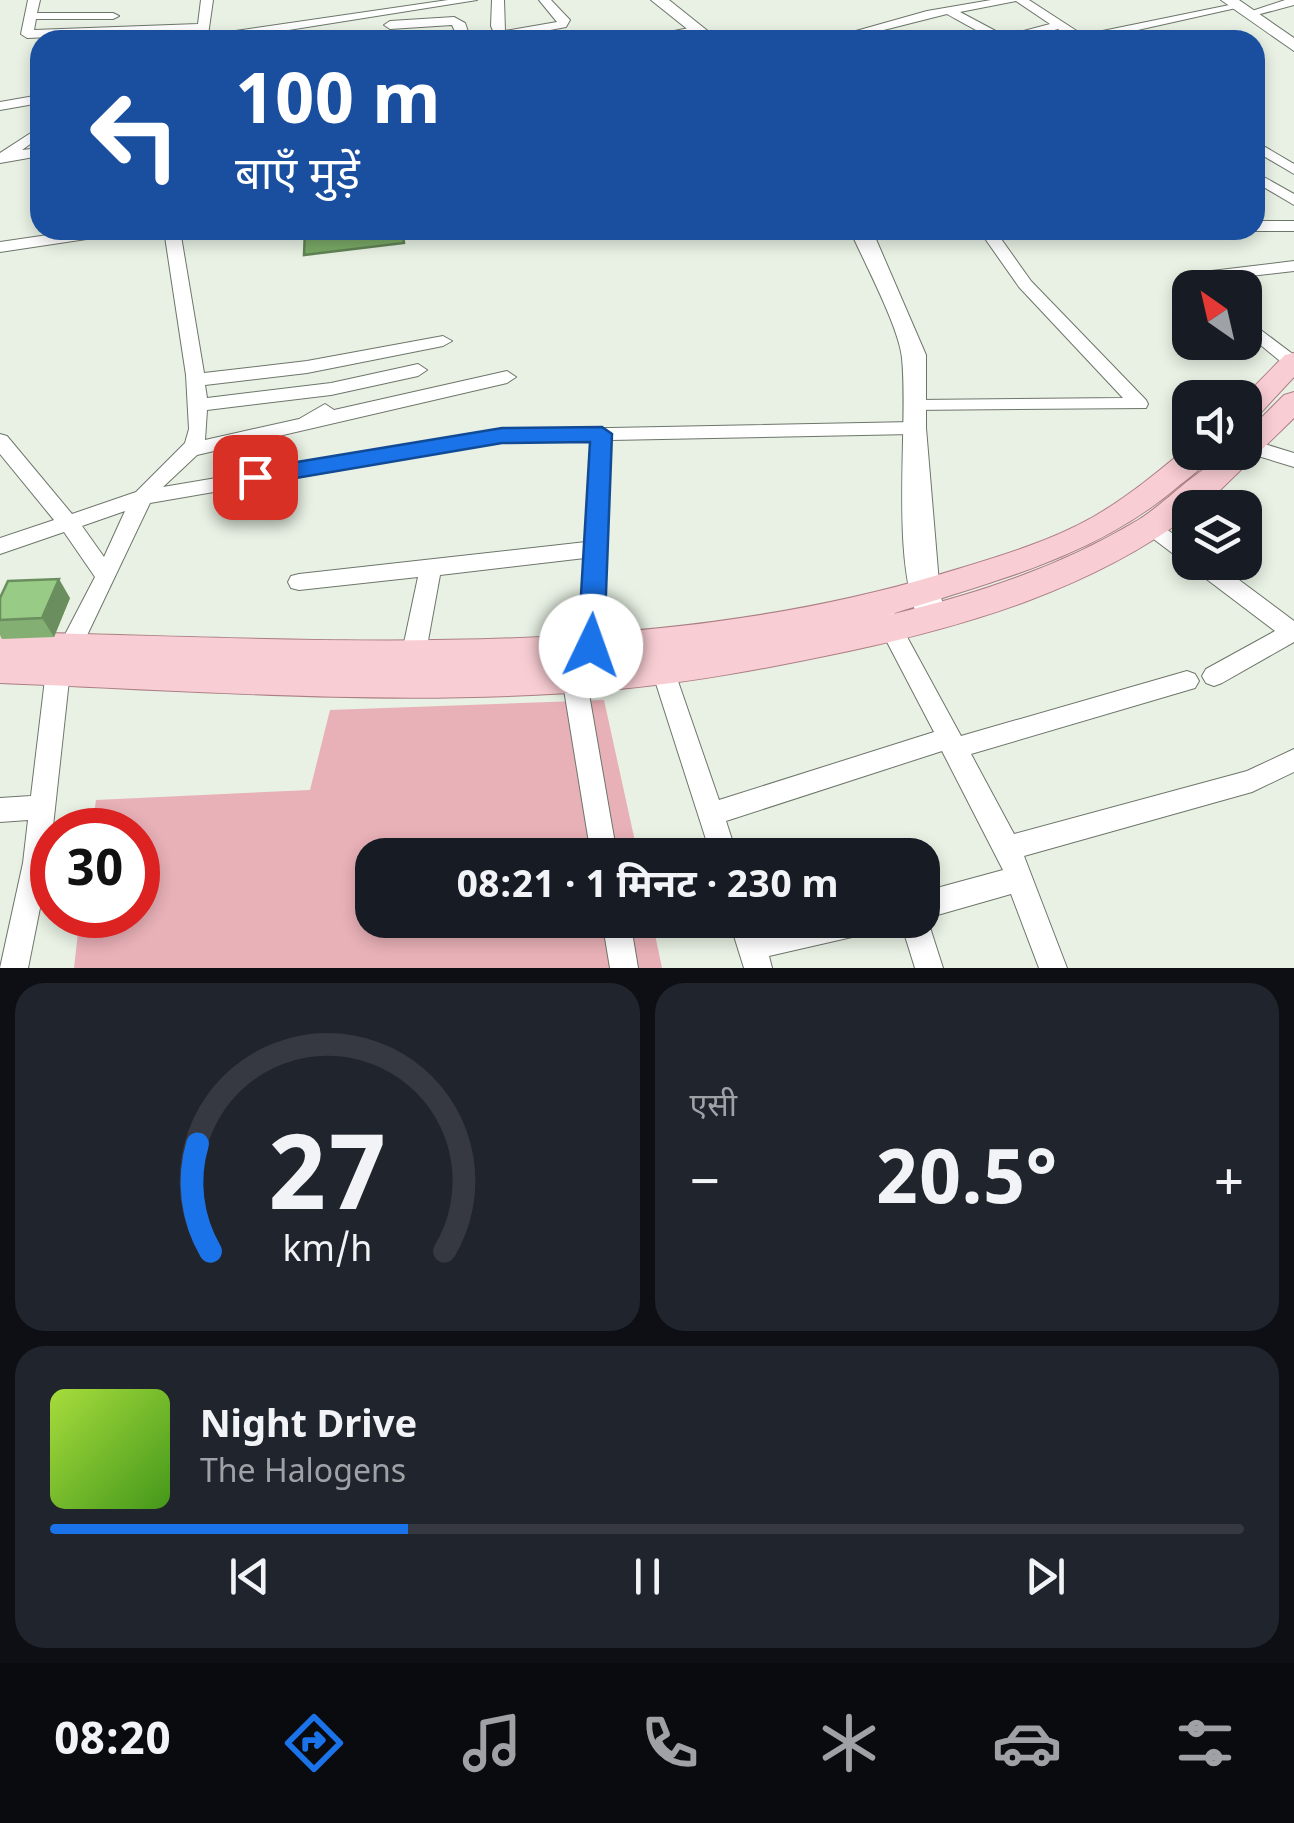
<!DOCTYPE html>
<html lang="hi">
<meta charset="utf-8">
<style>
body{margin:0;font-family:Georgia,"Noto Sans Devanagari",serif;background:#20242c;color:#f1f3f6;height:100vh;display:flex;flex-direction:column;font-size:38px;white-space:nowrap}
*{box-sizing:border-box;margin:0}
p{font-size:32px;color:#9ea1a6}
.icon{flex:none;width:55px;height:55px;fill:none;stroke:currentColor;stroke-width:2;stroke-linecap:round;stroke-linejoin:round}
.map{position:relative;height:968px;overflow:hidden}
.drawer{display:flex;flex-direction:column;gap:15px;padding:15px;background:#0d0f14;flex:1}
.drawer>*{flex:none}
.banner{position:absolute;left:30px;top:30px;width:1235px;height:210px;border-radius:30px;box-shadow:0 5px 15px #0003;background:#1a4fa0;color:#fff;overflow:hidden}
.needle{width:65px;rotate:326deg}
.buttons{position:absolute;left:1172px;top:270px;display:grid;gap:20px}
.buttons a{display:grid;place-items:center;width:90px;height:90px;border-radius:20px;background:#171b24;box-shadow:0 5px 15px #0003;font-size:50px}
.speed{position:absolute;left:30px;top:808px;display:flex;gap:20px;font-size:50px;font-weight:700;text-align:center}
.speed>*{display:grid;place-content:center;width:130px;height:130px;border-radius:50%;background:#171b24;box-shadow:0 5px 15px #0003;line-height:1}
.speed .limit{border:15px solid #d22;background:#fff;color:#111}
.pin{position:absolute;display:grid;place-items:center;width:85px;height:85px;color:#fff;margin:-42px;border-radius:20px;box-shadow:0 5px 15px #0006}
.me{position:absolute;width:110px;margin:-55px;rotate:3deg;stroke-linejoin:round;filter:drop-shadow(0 0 8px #0008)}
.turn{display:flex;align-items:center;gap:35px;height:210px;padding:0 40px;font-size:45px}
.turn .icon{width:130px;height:130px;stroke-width:2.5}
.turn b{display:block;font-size:70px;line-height:85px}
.big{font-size:75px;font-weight:700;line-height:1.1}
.drawer .card{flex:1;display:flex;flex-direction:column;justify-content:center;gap:15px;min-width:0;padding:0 35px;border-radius:30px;background:#20242c}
.drawer .dial{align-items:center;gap:0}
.dial svg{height:260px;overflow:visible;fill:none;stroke:#363941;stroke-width:7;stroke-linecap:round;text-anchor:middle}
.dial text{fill:#f1f3f6;stroke:none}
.song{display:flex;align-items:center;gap:30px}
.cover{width:120px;height:120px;border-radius:15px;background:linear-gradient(135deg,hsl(80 70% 55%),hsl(100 70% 35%))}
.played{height:10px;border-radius:5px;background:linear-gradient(90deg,#1a73e8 30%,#363941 30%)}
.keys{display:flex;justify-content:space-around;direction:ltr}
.heat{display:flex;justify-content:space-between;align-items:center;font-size:55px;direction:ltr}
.drawer .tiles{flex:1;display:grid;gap:15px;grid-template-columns:1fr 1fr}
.card:last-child{grid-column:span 2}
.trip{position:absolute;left:355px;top:838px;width:585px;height:100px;border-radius:30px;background:#171b24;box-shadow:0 5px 15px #0003;font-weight:700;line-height:100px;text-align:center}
.menu{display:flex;height:160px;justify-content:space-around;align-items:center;background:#090b0e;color:#9ea1a6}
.menu .icon{width:70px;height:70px}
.menu .selected{color:#1a73e8}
.menu b{font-size:45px;color:#f1f3f6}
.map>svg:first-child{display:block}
.green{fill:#e8b0b7}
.water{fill:#79a966;stroke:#608353;stroke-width:2.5}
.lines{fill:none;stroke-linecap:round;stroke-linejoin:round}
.street-casing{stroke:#6d766a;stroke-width:2}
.secondary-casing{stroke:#6d766a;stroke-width:2}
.primary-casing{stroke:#ac7f83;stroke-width:2}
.street{fill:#fff;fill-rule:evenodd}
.secondary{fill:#fff;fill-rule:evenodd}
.primary{fill:#f8cdd3;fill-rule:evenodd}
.wall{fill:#83af73}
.shaded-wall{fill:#6a8e5e}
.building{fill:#98cb86;stroke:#6a8e5e;stroke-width:2.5}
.route{fill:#1a73e8;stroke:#114b97;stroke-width:2.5}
</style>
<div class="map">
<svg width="1294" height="968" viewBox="0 0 1294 968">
<rect width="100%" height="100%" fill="#e8f1e4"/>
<!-- green -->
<path class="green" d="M 604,700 L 638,855 L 372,855 L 372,920 L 652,920 L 662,968 L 74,968 L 80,915 L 138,915 L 138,830 L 92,830 L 96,800 L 310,790 L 330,710 Z"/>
<!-- water -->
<path class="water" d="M 305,230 L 402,230 L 404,243 L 304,255 Z"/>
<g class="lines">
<defs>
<path id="street" d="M 28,0 L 40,0 L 37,13 L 113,13 L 119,16 L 113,19 L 36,19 L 34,30 L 198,24 L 201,0 L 213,0 L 208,35 L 448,0 L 477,0 L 225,40 L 195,40 L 196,31 L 27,38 L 21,34 Z
M 492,0 L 504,0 L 505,31 L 557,22 L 539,0 L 551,0 L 570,20 L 566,27 L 497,40 L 491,26 Z
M 991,0 L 1029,0 L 1083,35 L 1239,3 L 1245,6 L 1093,40 L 1074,40 L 1058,29 C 999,46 999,43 947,14 L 844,40 L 824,40 L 927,11 ZM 1016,1 L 1050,24 L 1005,36 L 960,12 Z
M 1285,0 L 1294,0 L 1294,5 L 1249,17 L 1243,14 Z
M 454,17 L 465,23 L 471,40 L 459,40 L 452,25 L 390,29 L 384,25 L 390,21 Z
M 699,26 L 705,30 L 703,33 L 659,40 L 630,40 Z
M 40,95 L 40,103 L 0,110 L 0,102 Z
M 40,127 L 40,137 L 22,150 L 40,148 L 40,156 L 0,163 L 0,153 Z
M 1255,141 L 1294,164 L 1294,174 L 1255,151 Z
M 1255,172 L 1294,194 L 1294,205 L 1255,182 Z
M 1255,221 L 1294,221 L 1294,231 L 1255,231 Z
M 82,230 L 121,230 L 113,235 L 0,252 L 0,242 Z
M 164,230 L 180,230 L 204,373 L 307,361 L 443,336 L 452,341 L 443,346 L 307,373 L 205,385 L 207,398 L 331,383 L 418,364 L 427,370 L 418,376 L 331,395 L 207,410 L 205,440 L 299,419 L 325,404 L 334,410 L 507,371 L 516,377 L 507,383 L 197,455 L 163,487 L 502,430 L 913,422 L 922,428 L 913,434 L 611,440 L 602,646 L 599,653 L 591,655 L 583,653 L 580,646 L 585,558 L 440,575 L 425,657 L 421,664 L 413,666 L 405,664 L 401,657 L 418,577 L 299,590 L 291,588 L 288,582 L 291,576 L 299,574 L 586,542 L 592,441 L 502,442 L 150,503 L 70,671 L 49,863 L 28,968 L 0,968 L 23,863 L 28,820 L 0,822 L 0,798 L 31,796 L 46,671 L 95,577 L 64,532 L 0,554 L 0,538 L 54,520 L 0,454 L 0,434 L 7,436 L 72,514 L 136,492 L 185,443 L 189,429 L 186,375 ZM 125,511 L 104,557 L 82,526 Z
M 979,230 L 1089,230 L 1081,235 L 999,236 L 1031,281 L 1146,400 L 1148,404 L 1146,408 L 909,410 L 907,406 L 916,400 L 1123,398 L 1019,287 Z
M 1294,261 L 1294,271 L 1208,281 L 1212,288 L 1194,288 L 1190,282 L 1203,272 Z
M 1245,318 L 1294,355 L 1294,367 L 1286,366 L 1245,332 Z
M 1245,438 L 1294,453 L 1294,467 L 1245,452 Z
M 1154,521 L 1190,545 L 1190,562 L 1215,562 L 1294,621 L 1294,642 L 1222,683 L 1214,686 L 1206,683 L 1202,676 L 1206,669 L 1275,631 L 1147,534 L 1144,529 L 1147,524 Z
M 886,610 L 894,613 L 961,736 L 1187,671 L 1195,674 L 1199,681 L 1195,688 L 971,754 L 1014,834 L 1247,771 L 1294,749 L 1294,772 L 1252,792 L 1024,856 L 1067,968 L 1039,968 L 1011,894 L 927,918 L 943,968 L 915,968 L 900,920 L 922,920 L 922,892 L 1003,870 L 942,751 L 726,821 L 737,855 L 711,855 L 651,668 L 655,661 L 663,658 L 671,661 L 719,800 L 934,732 L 875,619 L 878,613 Z
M 572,655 L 580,658 L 584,665 L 617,855 L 591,855 L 560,665 L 564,658 Z
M 602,920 L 630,920 L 638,968 L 610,968 Z
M 729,920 L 757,920 L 760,930 L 804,920 L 879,920 L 875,930 L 865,934 L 769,956 L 772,968 L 744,968 Z"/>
<path id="secondary" d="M 651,0 L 669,0 L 719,40 L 701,40 Z
M 1221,0 L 1239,0 L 1294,38 L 1294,51 Z
M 850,230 L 872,230 L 926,355 L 926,428 L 940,595 L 947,615 L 943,624 L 932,627 L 921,624 C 889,563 909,428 902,358 C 899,327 864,262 850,230 Z"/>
<path id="primary" d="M 1294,353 L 1294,377 L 1255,419 L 1245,421 L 1243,398 L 1285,355 Z
M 1294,392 L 1294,418 L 1210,500 L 1200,508 L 1190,508 L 1190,515 C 1090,589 970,625 849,651 C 773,667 696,682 619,689 C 413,708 205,691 0,683 L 0,632 C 312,638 635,665 938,575 C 990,559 1045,544 1093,517 C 1128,497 1159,471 1190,445 L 1190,452 L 1214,452 C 1205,467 1188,478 1175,489 C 1092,559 986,583 889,615 C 977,594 1060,567 1138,520 C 1170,501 1211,452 1245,452 L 1245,434 L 1284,395 Z"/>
</defs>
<!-- street casing -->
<use href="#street" class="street-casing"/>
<!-- secondary casing -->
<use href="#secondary" class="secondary-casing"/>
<!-- primary casing -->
<use href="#primary" class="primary-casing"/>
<!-- street -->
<use href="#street" class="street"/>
<!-- secondary -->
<use href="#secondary" class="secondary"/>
<!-- primary -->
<use href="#primary" class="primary"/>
</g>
<!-- wall -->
<path class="wall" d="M 70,598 L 54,637 L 2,639 L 0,635 L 0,620 Z"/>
<!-- shaded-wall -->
<path class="shaded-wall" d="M 59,579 L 70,598 L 54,637 L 42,618 Z"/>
<!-- building -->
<path class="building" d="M 59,579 L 42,618 L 0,620 L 0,598 L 8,581 Z"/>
<!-- route -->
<path class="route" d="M 602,427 L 612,434 L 604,646 L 591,657 L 578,646 L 590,442 L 502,443 L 255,485 L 244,477 L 255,469 L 502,428 Z"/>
</svg>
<div class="buttons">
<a><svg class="needle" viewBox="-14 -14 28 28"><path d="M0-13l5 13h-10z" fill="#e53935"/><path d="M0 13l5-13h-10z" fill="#9ea1a6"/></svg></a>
<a><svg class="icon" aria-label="sound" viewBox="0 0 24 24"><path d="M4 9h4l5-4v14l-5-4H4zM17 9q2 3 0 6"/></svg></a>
<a><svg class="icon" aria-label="layers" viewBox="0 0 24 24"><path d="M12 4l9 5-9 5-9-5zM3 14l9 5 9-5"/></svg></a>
</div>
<div class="speed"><div class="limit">30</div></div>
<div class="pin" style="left:255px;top:477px;background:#d93025"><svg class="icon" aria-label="arrive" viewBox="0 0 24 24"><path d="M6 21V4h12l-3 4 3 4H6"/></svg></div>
<svg class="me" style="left:591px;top:646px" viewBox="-20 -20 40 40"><circle r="19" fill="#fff"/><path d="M0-13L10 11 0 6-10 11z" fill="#1a73e8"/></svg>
<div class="trip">08:21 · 1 मिनट · 230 m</div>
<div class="banner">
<div class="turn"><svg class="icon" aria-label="left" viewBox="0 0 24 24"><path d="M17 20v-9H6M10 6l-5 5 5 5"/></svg><div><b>100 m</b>बाएँ मुड़ें</div></div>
</div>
</div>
<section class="drawer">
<div class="tiles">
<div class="card dial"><svg viewBox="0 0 100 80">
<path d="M14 69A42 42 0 1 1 86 69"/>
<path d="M14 69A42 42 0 0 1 10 36" stroke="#1a73e8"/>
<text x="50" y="56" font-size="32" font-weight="700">27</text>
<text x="50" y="72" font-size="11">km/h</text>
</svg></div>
<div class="card"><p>एसी</p>
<div class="heat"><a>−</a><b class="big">20.5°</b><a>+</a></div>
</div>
<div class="card">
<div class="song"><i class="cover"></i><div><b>Night Drive</b><p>The Halogens</p></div></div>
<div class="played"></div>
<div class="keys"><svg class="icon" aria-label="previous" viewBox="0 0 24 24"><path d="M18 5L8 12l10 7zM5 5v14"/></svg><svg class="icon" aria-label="pause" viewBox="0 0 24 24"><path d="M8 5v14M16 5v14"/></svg><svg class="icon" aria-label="next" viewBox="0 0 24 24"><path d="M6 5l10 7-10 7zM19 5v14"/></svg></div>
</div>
</div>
</section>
<nav class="menu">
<b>08:20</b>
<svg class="icon selected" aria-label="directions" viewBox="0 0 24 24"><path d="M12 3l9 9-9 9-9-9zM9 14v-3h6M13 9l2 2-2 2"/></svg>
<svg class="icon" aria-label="music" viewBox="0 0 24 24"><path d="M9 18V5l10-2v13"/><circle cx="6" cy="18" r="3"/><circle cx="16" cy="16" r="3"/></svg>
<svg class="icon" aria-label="phone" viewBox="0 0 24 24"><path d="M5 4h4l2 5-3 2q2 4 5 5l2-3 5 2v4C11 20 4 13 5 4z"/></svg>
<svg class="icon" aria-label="climate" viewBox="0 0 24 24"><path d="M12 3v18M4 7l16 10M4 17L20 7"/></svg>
<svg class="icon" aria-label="car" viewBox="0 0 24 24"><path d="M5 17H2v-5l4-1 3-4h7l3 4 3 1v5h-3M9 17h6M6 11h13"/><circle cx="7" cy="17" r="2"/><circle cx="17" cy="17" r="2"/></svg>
<svg class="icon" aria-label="filters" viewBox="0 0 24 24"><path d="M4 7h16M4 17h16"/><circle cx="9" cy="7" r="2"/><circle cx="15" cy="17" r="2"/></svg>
</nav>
